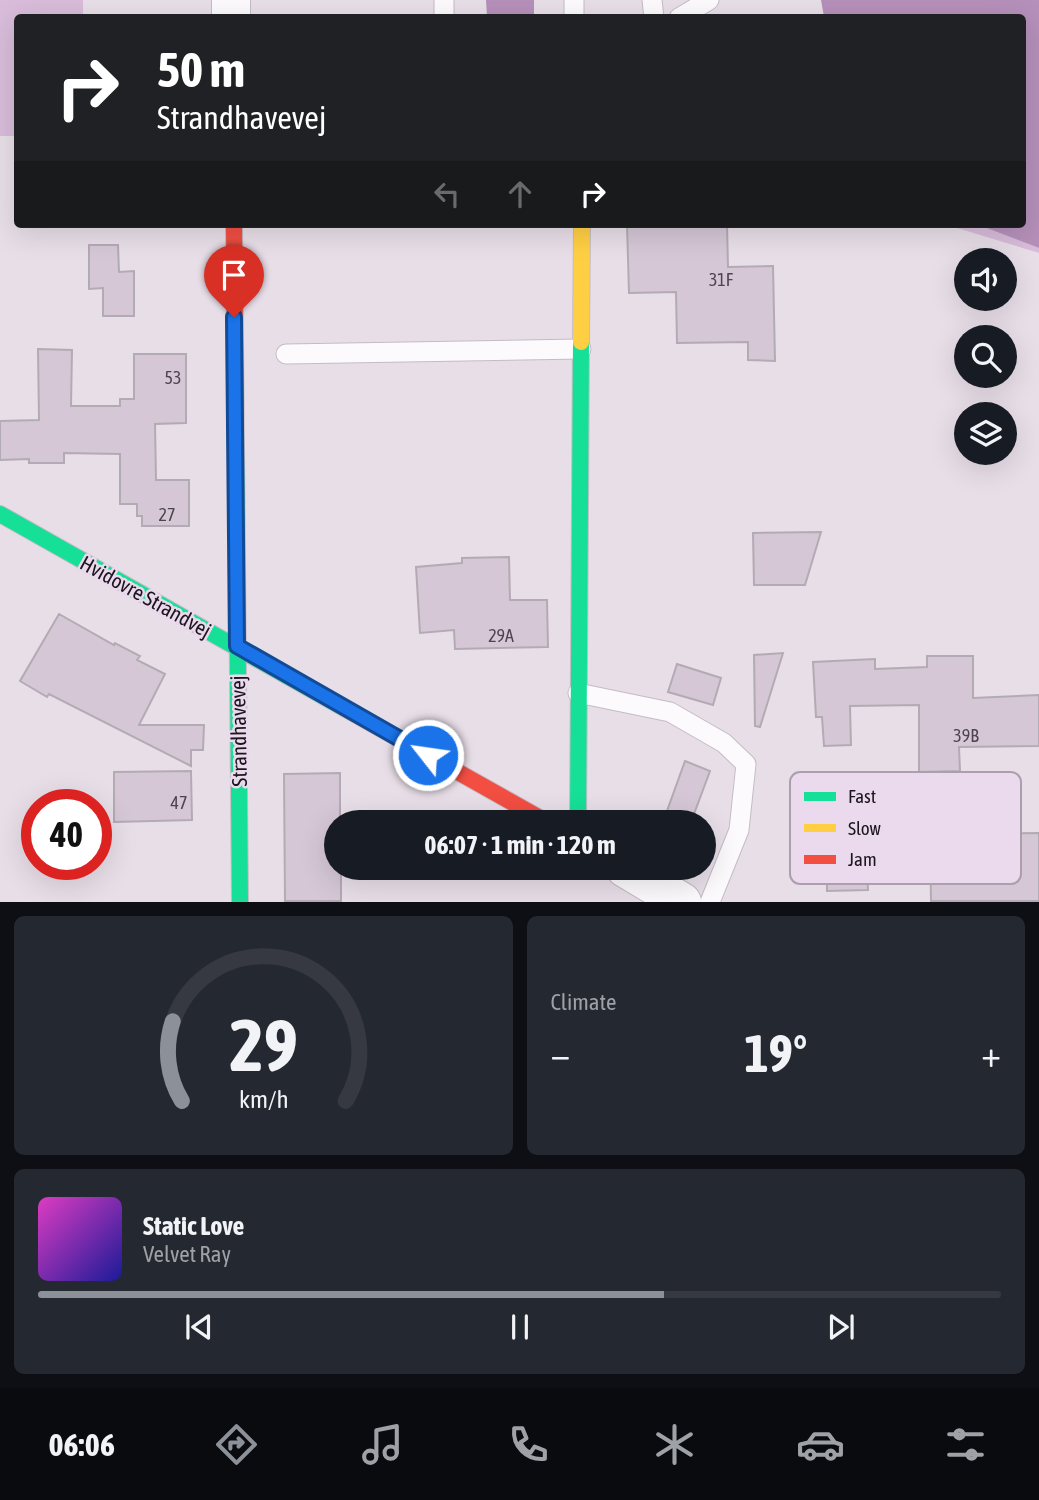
<!DOCTYPE html>
<meta charset="utf-8">
<style>
body{margin:0;font-family:"Asap Condensed",sans-serif;background:#242831;color:#f1f3f6;height:100vh;display:flex;flex-direction:column;font-size:26px;white-space:nowrap}
*{box-sizing:border-box;margin:0}
p{font-size:23px;color:#9ea1a6}
.icon{flex:none;width:38px;height:38px;fill:none;stroke:currentColor;stroke-width:2;stroke-linecap:round;stroke-linejoin:round}
.map{position:relative;height:902px;overflow:hidden}
.side{display:flex;flex-direction:column;gap:14px;padding:14px;background:#0d0f14;flex:1}
.side>*{flex:none}
.guide{position:absolute;left:14px;top:14px;width:1012px;height:214px;border-radius:7px;box-shadow:0 7px 28px #0002;background:#202124;color:#fff;overflow:hidden}
.controls{position:absolute;left:954px;top:248px;display:grid;gap:14px}
.controls a{display:grid;place-items:center;width:63px;height:63px;border-radius:50%;background:#171b24;box-shadow:0 7px 28px #0002;font-size:35px}
.speed{position:absolute;left:21px;top:789px;display:flex;gap:14px;font-size:35px;font-weight:700;text-align:center}
.speed>*{display:grid;place-content:center;width:91px;height:91px;border-radius:50%;background:#171b24;box-shadow:0 7px 28px #0002;line-height:1}
.speed .limit{border:10px solid #d22;background:#fff;color:#111}
.pin{position:absolute;display:grid;place-items:center;width:60px;height:60px;color:#fff;margin:-72px -30px;border-radius:50% 50% 50% 0;rotate:-45deg;box-shadow:0 0 7px #0007}
.pin .icon{rotate:45deg}
.me{position:absolute;width:77px;margin:-38px;rotate:300deg;stroke-linejoin:round;filter:drop-shadow(0 0 5px #0008)}
.turn{display:flex;align-items:center;gap:24px;height:147px;padding:0 28px;font-size:32px}
.turn .icon{width:91px;height:91px;stroke-width:2.5}
.turn b{display:block;font-size:49px;line-height:60px}
.lanes{display:flex;align-items:center;height:66px;padding:0 28px;background:#0003;justify-content:center;gap:35px;direction:ltr}
.lanes .off{opacity:.35}
.big{font-size:52px;font-weight:700;line-height:1.1}
.side .card{flex:1;display:flex;flex-direction:column;justify-content:center;gap:10px;min-width:0;padding:0 24px;border-radius:10px;background:#242831}
.side .dial{align-items:center;gap:0}
.dial svg{height:182px;overflow:visible;fill:none;stroke:#363941;stroke-width:7;stroke-linecap:round;text-anchor:middle}
.dial text{fill:#f1f3f6;stroke:none}
.song{display:flex;align-items:center;gap:21px}
.cover{width:84px;height:84px;border-radius:10px;background:linear-gradient(135deg,hsl(310 70% 55%),hsl(240 70% 35%))}
.played{height:7px;border-radius:4px;background:linear-gradient(90deg,#8c9099 65%,#363941 65%)}
.keys{display:flex;justify-content:space-around;direction:ltr}
.heat{display:flex;justify-content:space-between;align-items:center;font-size:38px;direction:ltr}
.side .tiles{flex:1;display:grid;gap:14px;grid-template-columns:1fr 1fr}
.card:last-child{grid-column:span 2}
.trip{position:absolute;left:324px;top:810px;width:392px;height:70px;border-radius:35px;background:#171b24;box-shadow:0 7px 28px #0002;font-weight:700;line-height:70px;text-align:center}
.tabs{display:flex;height:112px;justify-content:space-around;align-items:center;background:#090b0e;color:#9ea1a6}
.tabs .icon{width:49px;height:49px}
.tabs .on{color:#8c9099}
.tabs b{font-size:32px;color:#f1f3f6}
.map>svg:first-child{display:block}
.green{fill:#d8bcda}
.water{fill:#b590ba}
.building{fill:#d5c7d6;stroke:#b3abb3;stroke-width:2}
.lines{fill:none;stroke-linecap:round;stroke-linejoin:round}
.lane-casing{stroke:#c4bcc4;stroke-width:21}
.street-casing{stroke:#c4bcc4;stroke-width:40}
.fast-casing{stroke:#c4bcc4;stroke-width:18}
.slow-casing{stroke:#c4bcc4;stroke-width:18}
.jam-casing{stroke:#c4bcc4;stroke-width:18}
.lane{stroke:#fcfafc;stroke-width:19}
.street{stroke:#fcfafc;stroke-width:38}
.fast{stroke:#16e098;stroke-width:16}
.slow{stroke:#ffcf43;stroke-width:16}
.jam{stroke:#f24e42;stroke-width:16}
.route-casing{stroke:#114b97;stroke-width:18}
.route{stroke:#1a73e8;stroke-width:12}
.labels{text-anchor:middle;dominant-baseline:central;stroke-width:5;stroke-linejoin:round;paint-order:stroke}
.number-label{font-size:18px;fill:#4c444e}
.street-label{font-size:21px;fill:#1b151c;stroke:#ebd9ed}
.key{fill:#ebd9ed;stroke:#ad9eae;stroke-width:2}
.key-label{font-size:19px;fill:#1b151c}
</style>
<div class="map">
<svg width="1039" height="902" viewBox="0 0 1039 902">
<rect width="100%" height="100%" fill="#e8dee8"/>
<!-- green -->
<path class="green" d="M 0,0 L 83,0 L 83,17 L 18,18 L 17,136 L 0,136 Z
M 944,224 L 976,224 L 1039,248 L 1039,253 Z"/>
<!-- water -->
<path class="water" d="M 486,0 L 534,0 L 534,17 L 487,17 Z
M 821,0 L 1039,0 L 1039,248 L 976,224 L 1022,224 L 1022,18 L 824,17 Z"/>
<!-- building -->
<path class="building" d="M 627,224 L 727,224 L 728,267 L 773,266 L 775,361 L 748,360 L 748,342 L 677,343 L 676,292 L 629,293 Z
M 89,245 L 118,245 L 119,272 L 134,271 L 134,316 L 103,316 L 103,288 L 89,289 Z
M 38,349 L 72,350 L 71,406 L 120,406 L 120,399 L 134,399 L 134,354 L 186,354 L 186,423 L 155,424 L 156,480 L 189,480 L 189,526 L 142,526 L 142,516 L 137,516 L 137,504 L 120,504 L 120,454 L 64,453 L 64,463 L 29,463 L 29,459 L 0,460 L 0,421 L 39,420 Z
M 821,532 L 805,585 L 754,585 L 753,533 Z
M 509,557 L 510,600 L 547,600 L 548,647 L 455,649 L 454,630 L 420,633 L 416,567 L 462,563 L 462,558 Z
M 59,614 L 114,645 L 115,643 L 140,656 L 137,660 L 165,674 L 139,725 L 204,725 L 203,750 L 191,750 L 191,766 L 49,694 L 47,697 L 20,681 Z
M 783,653 L 760,727 L 755,726 L 754,655 Z
M 927,656 L 973,656 L 973,698 L 1039,695 L 1039,746 L 959,747 L 960,771 L 919,772 L 919,705 L 850,706 L 851,745 L 824,746 L 822,717 L 816,717 L 813,662 L 875,659 L 875,669 L 927,667 Z
M 677,664 L 721,678 L 713,705 L 668,692 Z
M 685,761 L 710,771 L 691,822 L 663,822 Z
M 191,771 L 192,820 L 114,822 L 114,772 Z
M 340,773 L 340,822 L 336,822 L 336,868 L 341,868 L 341,901 L 285,901 L 284,774 Z
M 864,799 L 868,890 L 827,891 L 826,800 Z
M 1039,833 L 1039,901 L 931,901 L 930,834 Z"/>
<g class="lines">
<defs>
<path id="lane" d="M 444,0 L 444,18
M 574,0 L 574,18
M 652,0 L 654,18
M 679,18 L 709,0
M 286,354 L 581,349
M 578,693 L 670,712 L 724,743 L 746,764 L 739,830 L 710,902"/>
<path id="street" d="M 231,0 L 231,18
M 625,868 L 682,902"/>
<path id="fast" d="M 236,452 L 240,902
M 0,514 L 344,708
M 578,822 L 581,342"/>
<path id="slow" d="M 581,342 L 582,224"/>
<path id="jam" d="M 234,224 L 236,452
M 344,708 L 547,822"/>
</defs>
<!-- lane casing -->
<use href="#lane" class="lane-casing"/>
<!-- street casing -->
<use href="#street" class="street-casing"/>
<!-- fast casing -->
<use href="#fast" class="fast-casing"/>
<!-- slow casing -->
<use href="#slow" class="slow-casing"/>
<!-- jam casing -->
<use href="#jam" class="jam-casing"/>
<!-- lane -->
<use href="#lane" class="lane"/>
<!-- street -->
<use href="#street" class="street"/>
<!-- fast -->
<use href="#fast" class="fast"/>
<!-- slow -->
<use href="#slow" class="slow"/>
<!-- jam -->
<use href="#jam" class="jam"/>
</g>
<g class="lines">
<defs>
<path id="route" d="M 234,317 L 237,646 L 428,755"/>
</defs>
<!-- route casing -->
<use href="#route" class="route-casing"/>
<!-- route -->
<use href="#route" class="route"/>
</g>
<g class="labels">
<!-- number labels -->
<g class="number-label">
<text x="721" y="279">31F</text>
<text x="173" y="377">53</text>
<text x="167" y="514">27</text>
<text x="501" y="635">29A</text>
<text x="966" y="735">39B</text>
<text x="179" y="802">47</text>
</g>
<!-- street labels -->
<g class="street-label">
<text transform="translate(146 596) rotate(29)">Hvidovre Strandvej</text>
<text transform="translate(238 731) rotate(-91)">Strandhavevej</text>
</g>
</g>
<!-- legend -->
<rect x="790" y="772" width="231" height="112" rx="10" class="key"/>
<rect x="804" y="792" width="32" height="9" fill="#16e098"/>
<rect x="804" y="824" width="32" height="8" fill="#ffcf43"/>
<rect x="804" y="855" width="32" height="9" fill="#f24e42"/>
<g class="key-label">
<text x="848" y="803">Fast</text>
<text x="848" y="835">Slow</text>
<text x="848" y="866">Jam</text>
</g>
</svg>
<div class="controls">
<a><svg class="icon" aria-label="sound" viewBox="0 0 24 24"><path d="M4 9h4l5-4v14l-5-4H4zM17 9q2 3 0 6"/></svg></a>
<a><svg class="icon" aria-label="search" viewBox="0 0 24 24"><circle cx="10" cy="10" r="6"/><path d="M15 15l6 6"/></svg></a>
<a><svg class="icon" aria-label="layers" viewBox="0 0 24 24"><path d="M12 4l9 5-9 5-9-5zM3 14l9 5 9-5"/></svg></a>
</div>
<div class="speed"><div class="limit">40</div></div>
<div class="pin" style="left:234px;top:317px;background:#d93025"><svg class="icon" aria-label="arrive" viewBox="0 0 24 24"><path d="M6 21V4h12l-3 4 3 4H6"/></svg></div>
<svg class="me" style="left:428px;top:755px" viewBox="-20 -20 40 40"><circle r="17" fill="#1a73e8" stroke="#fff" stroke-width="3"/><path d="M0-11L8 9 0 5-8 9z" fill="#fff"/></svg>
<div class="trip">06:07 · 1 min · 120 m</div>
<div class="guide">
<div class="turn"><svg class="icon" aria-label="right" viewBox="0 0 24 24"><path d="M7 20v-9h11M14 6l5 5-5 5"/></svg><div><b>50 m</b>Strandhavevej</div></div>
<div class="lanes"><svg class="icon off" aria-label="left" viewBox="0 0 24 24"><path d="M17 20v-9H6M10 6l-5 5 5 5"/></svg><svg class="icon off" aria-label="ahead" viewBox="0 0 24 24"><path d="M12 20V5M6 11l6-6 6 6"/></svg><svg class="icon" aria-label="right" viewBox="0 0 24 24"><path d="M7 20v-9h11M14 6l5 5-5 5"/></svg></div>
</div>
</div>
<section class="side">
<div class="tiles">
<div class="card dial"><svg viewBox="0 0 100 80">
<path d="M14 69A42 42 0 1 1 86 69"/>
<path d="M14 69A42 42 0 0 1 10 34" stroke="#8c9099"/>
<text x="50" y="56" font-size="32" font-weight="700">29</text>
<text x="50" y="72" font-size="11">km/h</text>
</svg></div>
<div class="card"><p>Climate</p>
<div class="heat"><a>−</a><b class="big">19°</b><a>+</a></div>
</div>
<div class="card">
<div class="song"><i class="cover"></i><div><b>Static Love</b><p>Velvet Ray</p></div></div>
<div class="played"></div>
<div class="keys"><svg class="icon" aria-label="previous" viewBox="0 0 24 24"><path d="M18 5L8 12l10 7zM5 5v14"/></svg><svg class="icon" aria-label="pause" viewBox="0 0 24 24"><path d="M8 5v14M16 5v14"/></svg><svg class="icon" aria-label="next" viewBox="0 0 24 24"><path d="M6 5l10 7-10 7zM19 5v14"/></svg></div>
</div>
</div>
</section>
<nav class="tabs">
<b>06:06</b>
<svg class="icon on" aria-label="directions" viewBox="0 0 24 24"><path d="M12 3l9 9-9 9-9-9zM9 14v-3h6M13 9l2 2-2 2"/></svg>
<svg class="icon" aria-label="music" viewBox="0 0 24 24"><path d="M9 18V5l10-2v13"/><circle cx="6" cy="18" r="3"/><circle cx="16" cy="16" r="3"/></svg>
<svg class="icon" aria-label="phone" viewBox="0 0 24 24"><path d="M5 4h4l2 5-3 2q2 4 5 5l2-3 5 2v4C11 20 4 13 5 4z"/></svg>
<svg class="icon" aria-label="climate" viewBox="0 0 24 24"><path d="M12 3v18M4 7l16 10M4 17L20 7"/></svg>
<svg class="icon" aria-label="car" viewBox="0 0 24 24"><path d="M5 17H2v-5l4-1 3-4h7l3 4 3 1v5h-3M9 17h6M6 11h13"/><circle cx="7" cy="17" r="2"/><circle cx="17" cy="17" r="2"/></svg>
<svg class="icon" aria-label="filters" viewBox="0 0 24 24"><path d="M4 7h16M4 17h16"/><circle cx="9" cy="7" r="2"/><circle cx="15" cy="17" r="2"/></svg>
</nav>
